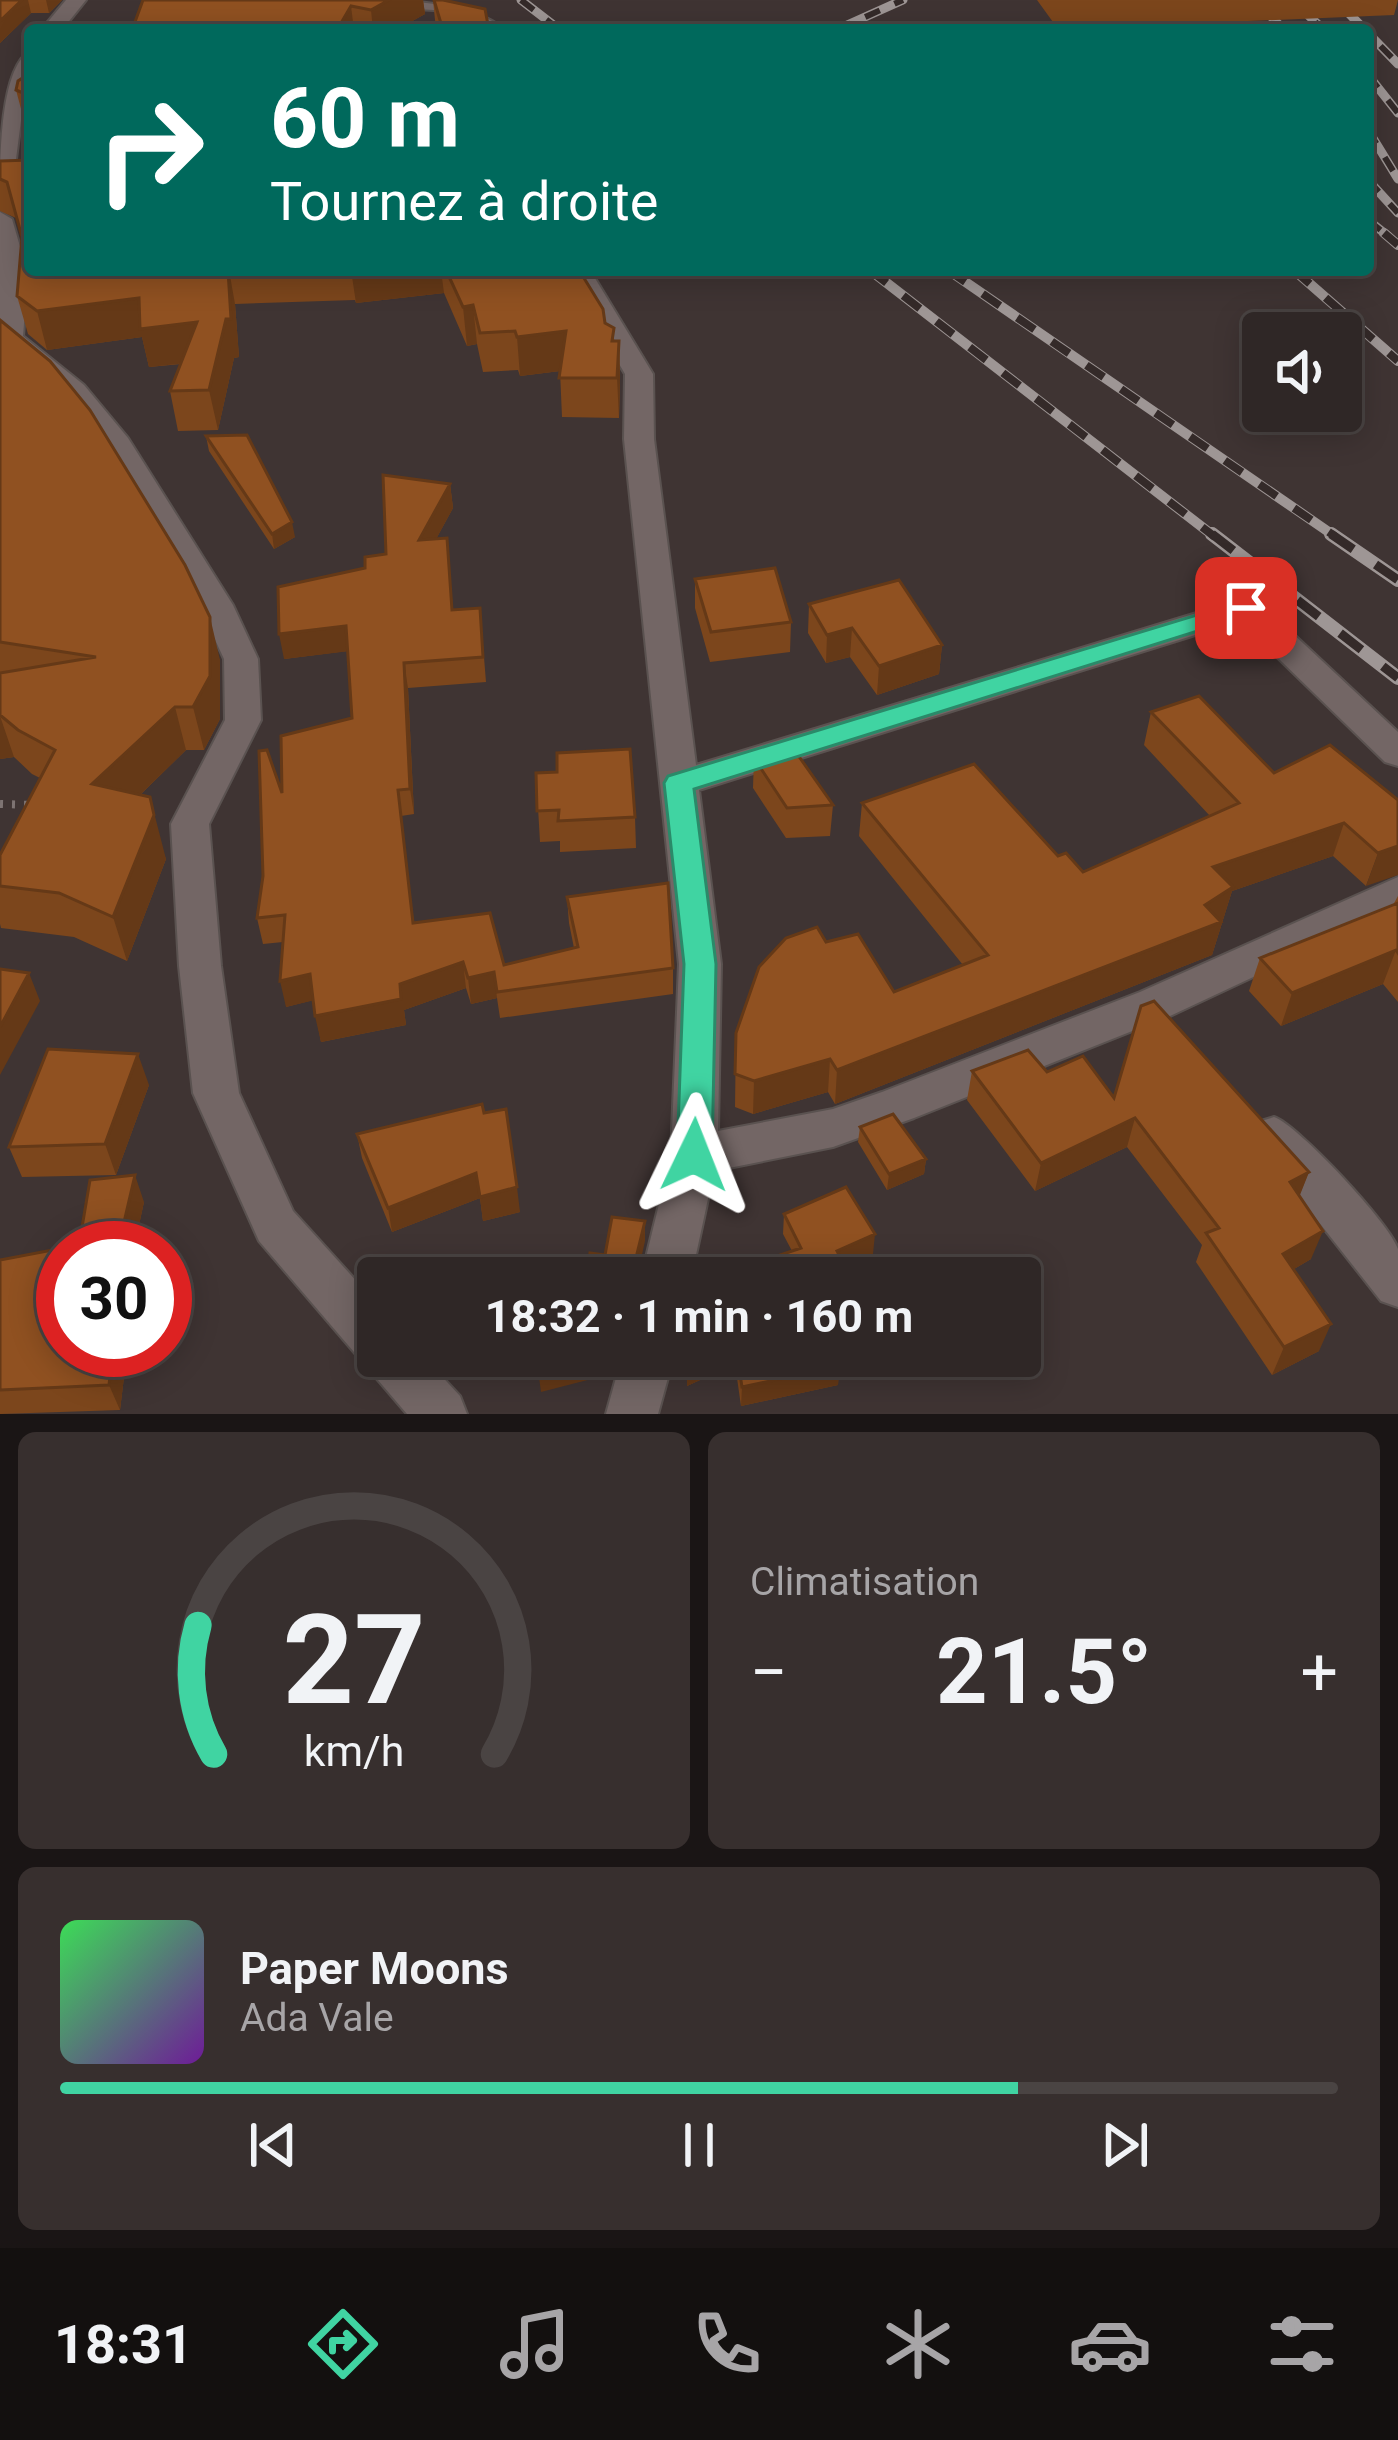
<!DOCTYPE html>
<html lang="fr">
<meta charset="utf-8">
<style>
body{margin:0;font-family:Roboto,sans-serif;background:#372f2e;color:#f1f3f6;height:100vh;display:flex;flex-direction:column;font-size:45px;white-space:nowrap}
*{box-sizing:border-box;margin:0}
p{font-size:39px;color:#a7a5a7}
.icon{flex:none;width:66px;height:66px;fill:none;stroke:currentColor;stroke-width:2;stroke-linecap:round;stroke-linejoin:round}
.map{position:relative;height:1414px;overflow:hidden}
.details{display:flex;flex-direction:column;gap:18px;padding:18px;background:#1a1515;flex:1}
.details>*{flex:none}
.top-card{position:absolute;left:24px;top:24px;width:1350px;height:252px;border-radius:12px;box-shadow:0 6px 30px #0003,0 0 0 3px #4a4443;background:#00695c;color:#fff;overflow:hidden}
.controls{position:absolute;left:1242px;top:312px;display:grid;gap:24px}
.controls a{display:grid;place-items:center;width:120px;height:120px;border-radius:12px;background:#2f2726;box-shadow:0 6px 30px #0003,0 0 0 3px #4a4443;font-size:60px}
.speed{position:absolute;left:36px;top:1221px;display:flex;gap:24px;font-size:60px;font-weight:700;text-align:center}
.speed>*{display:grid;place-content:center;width:156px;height:156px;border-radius:50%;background:#2f2726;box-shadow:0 6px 30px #0003,0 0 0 3px #4a4443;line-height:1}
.speed .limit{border:18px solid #d22;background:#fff;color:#111}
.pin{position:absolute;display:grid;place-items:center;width:102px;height:102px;color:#fff;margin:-51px;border-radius:24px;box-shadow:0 6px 18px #0006}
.me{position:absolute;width:132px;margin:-66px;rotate:2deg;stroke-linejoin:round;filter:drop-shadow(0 0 9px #0008)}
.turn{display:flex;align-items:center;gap:42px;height:252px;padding:0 48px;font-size:54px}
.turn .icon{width:156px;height:156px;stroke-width:2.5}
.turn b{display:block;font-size:84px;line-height:102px}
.big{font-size:90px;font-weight:700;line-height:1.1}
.details .widget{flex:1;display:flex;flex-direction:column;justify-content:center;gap:18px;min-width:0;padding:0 42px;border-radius:18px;background:#372f2e}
.details .dial{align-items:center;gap:0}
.dial svg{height:312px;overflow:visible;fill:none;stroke:#4a4443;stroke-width:7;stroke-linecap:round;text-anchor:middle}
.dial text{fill:#f1f3f6;stroke:none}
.song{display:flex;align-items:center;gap:36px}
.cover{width:144px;height:144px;border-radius:18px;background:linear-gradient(135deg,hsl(130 70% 55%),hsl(280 70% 35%))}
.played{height:12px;border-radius:6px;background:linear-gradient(90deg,#40d4a2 75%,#4a4443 75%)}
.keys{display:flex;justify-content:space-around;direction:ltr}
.heat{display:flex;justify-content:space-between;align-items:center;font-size:66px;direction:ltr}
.details .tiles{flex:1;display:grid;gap:18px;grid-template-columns:1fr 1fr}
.widget:last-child{grid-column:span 2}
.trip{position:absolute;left:357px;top:1257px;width:684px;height:120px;border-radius:12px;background:#2f2726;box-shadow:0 6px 30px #0003,0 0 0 3px #4a4443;font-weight:700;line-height:120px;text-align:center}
.menu{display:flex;height:192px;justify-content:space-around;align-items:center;background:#13100f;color:#a7a5a7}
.menu .icon{width:84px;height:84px}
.menu .on{color:#40d4a2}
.menu b{font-size:54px;color:#f1f3f6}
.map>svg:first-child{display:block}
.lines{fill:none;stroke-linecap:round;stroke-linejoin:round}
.street-casing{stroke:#5a5250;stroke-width:4}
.path{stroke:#7e7473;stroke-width:8;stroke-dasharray:3 9;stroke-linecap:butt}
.street{fill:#736665;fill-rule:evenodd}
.rail-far2-casing{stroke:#9e9695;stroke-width:9}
.rail-far1-casing{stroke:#9e9695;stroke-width:10}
.rail-casing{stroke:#9e9695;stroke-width:14}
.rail-far2{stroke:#342a29;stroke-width:6;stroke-dasharray:16;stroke-linecap:butt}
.rail-far1{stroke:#342a29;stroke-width:8;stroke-dasharray:21;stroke-linecap:butt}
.rail{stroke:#342a29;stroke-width:9;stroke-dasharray:27;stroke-linecap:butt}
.wall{fill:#7c461c}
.shaded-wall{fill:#653917}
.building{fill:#905121;stroke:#653917;stroke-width:3}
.route{fill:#40d4a2;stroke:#2a8a69;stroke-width:3}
</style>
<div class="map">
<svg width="1398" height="1414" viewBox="0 0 1398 1414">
<rect width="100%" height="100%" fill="#3f3433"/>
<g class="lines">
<defs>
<path id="street" d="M 66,0 L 86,0 L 62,30 L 41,30 Z
M 349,0 C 398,0 471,0 505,30 L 484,30 L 465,17 L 434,10 L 359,6 Z
M 30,51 L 12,190 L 0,197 C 0,158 0,68 30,51 Z
M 0,212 L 12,219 L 28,274 L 23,336 L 84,385 L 128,438 L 233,605 L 258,659 L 261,720 L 209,824 L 221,966 L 239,1093 L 293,1211 L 378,1305 L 378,1356 L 423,1356 L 460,1396 L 467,1414 L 407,1414 L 259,1241 L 193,1093 L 179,966 L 171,824 L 225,720 L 224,659 L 199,605 L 104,448 L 64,397 L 0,344 Z
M 564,270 L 590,270 L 653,374 L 654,439 L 696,765 L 1246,598 L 1258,601 L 1398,732 L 1398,766 L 1385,762 L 1240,621 L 699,790 L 721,964 L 718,1131 L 833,1109 L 882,1092 L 1140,992 L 1398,877 L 1398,909 L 1170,1016 L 914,1118 L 833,1147 L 714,1171 L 691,1278 L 641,1278 L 671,1155 L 679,964 L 624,439 L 625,374 Z
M 1274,1117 C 1298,1125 1391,1225 1398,1249 C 1398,1265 1398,1290 1398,1307 L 1381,1301 L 1251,1136 L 1258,1122 Z
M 622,1356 L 674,1356 L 658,1414 L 606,1414 Z"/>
</defs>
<!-- street casing -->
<use href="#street" class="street-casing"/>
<!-- path -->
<path class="path" d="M 0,804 L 34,805"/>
<!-- street -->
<use href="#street" class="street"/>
<defs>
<path id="rail-far2" d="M 521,0 L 560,30
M 1079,0 L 1103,30
M 1149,0 L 1174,30
M 1182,0 L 1209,30
M 1220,0 L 1249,30
M 1255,0 L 1284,30
M 1292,0 L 1324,30
M 1336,0 L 1398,64
M 836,30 L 903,0
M 1368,75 L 1398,113
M 1368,130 L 1398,179
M 1368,180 L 1398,213
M 1368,220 L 1388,236"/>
<path id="rail-far1" d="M 1384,233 L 1398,245
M 870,270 L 1215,537
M 948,270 L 1336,537
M 1294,270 L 1398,361"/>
<path id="rail" d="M 1212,534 L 1398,678
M 1331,534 L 1398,580"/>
</defs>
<!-- rail-far2 casing -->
<use href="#rail-far2" class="rail-far2-casing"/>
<!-- rail-far1 casing -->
<use href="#rail-far1" class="rail-far1-casing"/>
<!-- rail casing -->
<use href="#rail" class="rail-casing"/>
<!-- rail-far2 -->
<use href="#rail-far2" class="rail-far2"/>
<!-- rail-far1 -->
<use href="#rail-far1" class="rail-far1"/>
<!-- rail -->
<use href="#rail" class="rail"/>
</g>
<!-- wall -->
<path class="wall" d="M 0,0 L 62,0 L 49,13 L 31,13 L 0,43 Z
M 143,0 L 423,0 L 425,14 L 396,30 L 132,30 Z
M 433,0 L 443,30 L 436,30 Z
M 1037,0 L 1398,0 L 1394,15 L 1058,29 Z
M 30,73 L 30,126 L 25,124 L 16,90 Z
M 30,160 L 30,270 L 579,270 L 615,341 L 619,341 L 620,380 L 619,418 L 562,417 L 560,371 L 520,376 L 518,370 L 483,372 L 477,344 L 467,346 L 444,293 L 356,303 L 355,300 L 235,304 L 239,357 L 234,358 L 218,430 L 178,431 L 170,391 L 181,364 L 149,367 L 142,337 L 47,350 L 28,334 L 17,296 L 22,239 L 16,218 L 0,211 L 0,161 Z
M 0,320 L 220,660 L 220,719 L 204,750 L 186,750 L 140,795 L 166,859 L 127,961 L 74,937 L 1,928 L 0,924 L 0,855 L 40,778 L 32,774 L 14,757 L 0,759 Z
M 206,436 L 295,537 L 274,549 L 209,451 Z
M 450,484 L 453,508 L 436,539 L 447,538 L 453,610 L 480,608 L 486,682 L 408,688 L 414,814 L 401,816 L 414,923 L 504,965 L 574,948 L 569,923 L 567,897 L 673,968 L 673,994 L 500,1018 L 497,998 L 471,1004 L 466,988 L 404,1010 L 406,1025 L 321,1042 L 313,1000 L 286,1007 L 283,942 L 263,944 L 257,918 L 282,793 L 352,718 L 347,651 L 284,659 L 365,568 L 386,554 Z
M 695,579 L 791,622 L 790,652 L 710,662 L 695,608 Z
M 809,604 L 942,645 L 939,674 L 877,695 L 850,657 L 826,663 L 808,633 Z
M 1151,712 L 1274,773 L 1398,800 L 1366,886 L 1333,856 L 1232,891 L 1212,955 L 835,1104 L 828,1092 L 753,1114 L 735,1107 L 736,1033 L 826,942 L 894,992 L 963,965 L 859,836 L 862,803 L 1058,856 L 1083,872 L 1210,816 L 1144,745 Z
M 754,758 L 833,805 L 830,836 L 786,838 L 753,788 Z
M 536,773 L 635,817 L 636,848 L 560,852 L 560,841 L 540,842 Z
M 1398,896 L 1398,1002 L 1383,984 L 1281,1026 L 1249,991 L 1260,958 L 1393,905 Z
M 972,1071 L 1047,1072 L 1309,1172 L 1299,1196 L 1311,1259 L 1294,1269 L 1319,1351 L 1272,1375 L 1196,1262 L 1202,1245 L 1127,1147 L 1035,1191 L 967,1100 Z
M 149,1085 L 116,1175 L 22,1177 L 9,1147 Z
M 484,1113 L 520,1212 L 483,1221 L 480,1198 L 392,1232 L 362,1158 L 357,1134 Z
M 860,1127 L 926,1159 L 924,1174 L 887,1190 L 858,1142 Z
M 144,1202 L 134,1248 L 63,1248 L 126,1361 L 120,1410 L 0,1414 L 0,1260 L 79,1245 Z
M 784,1214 L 873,1254 L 845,1266 L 792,1251 L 783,1234 Z
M 689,1356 L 859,1356 L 839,1362 L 838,1385 L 741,1406 L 735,1364 L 687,1386 Z"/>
<!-- shaded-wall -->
<path class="shaded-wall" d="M 22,0 L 28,0 L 31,13 L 0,43 L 0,21 Z
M 46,0 L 62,0 L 49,13 Z
M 389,0 L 423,0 L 425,14 L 396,30 L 373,30 L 371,10 Z
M 351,6 L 354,30 L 337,30 Z
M 229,270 L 235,304 L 239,357 L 234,358 L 218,430 L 209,390 Z
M 351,270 L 441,270 L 444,293 L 356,303 Z
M 139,298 L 197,322 L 205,361 L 149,367 L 142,337 L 47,350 L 37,311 Z
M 473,305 L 477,344 L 467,346 L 463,307 Z
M 566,331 L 568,370 L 520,376 L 517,337 Z
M 619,341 L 620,380 L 619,418 L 617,378 Z
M 450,484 L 453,508 L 422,565 L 419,540 Z
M 292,522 L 295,537 L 274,549 L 272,534 Z
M 210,617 L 220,660 L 220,719 L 204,750 L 193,707 Z
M 346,626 L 350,651 L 284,659 L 279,634 Z
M 852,628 L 850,657 L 826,663 L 827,635 Z
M 942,645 L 939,674 L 877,695 L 879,666 Z
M 404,663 L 408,688 L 414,814 L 410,789 Z
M 175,707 L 186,750 L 106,828 L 92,784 Z
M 0,716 L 14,757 L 0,759 Z
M 150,797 L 166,859 L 127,961 L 113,917 Z
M 1344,823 L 1333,856 L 1232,891 L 1212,955 L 835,1104 L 837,1070 L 1205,905 L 1213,867 Z
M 1398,846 L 1398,875 L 1366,886 L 1378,853 Z
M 1396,950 L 1383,984 L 1281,1026 L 1292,993 Z
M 463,962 L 466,988 L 404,1010 L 406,1025 L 321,1042 L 315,1016 Z
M 494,972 L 497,998 L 471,1004 L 468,978 Z
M 29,973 L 40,1001 L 0,1075 L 0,1027 Z
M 310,974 L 315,1000 L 286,1007 L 280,981 Z
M 138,1054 L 149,1085 L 116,1175 L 105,1144 Z
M 830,1059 L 828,1092 L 753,1114 L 754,1081 Z
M 1135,1118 L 1127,1147 L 1035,1191 L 1041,1163 Z
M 926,1159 L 924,1174 L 887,1190 L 889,1174 Z
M 1309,1172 L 1298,1200 L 1290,1182 Z
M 476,1173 L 517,1187 L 520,1212 L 483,1221 L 480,1198 L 392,1232 L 388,1208 Z
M 135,1175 L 144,1202 L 134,1248 L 118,1248 Z
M 645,1221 L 645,1241 L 637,1277 L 636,1258 Z
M 1323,1231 L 1311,1259 L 1272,1282 L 1283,1254 Z
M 875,1234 L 873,1254 L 836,1271 L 837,1251 Z
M 1331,1324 L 1319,1351 L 1272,1375 L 1284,1347 Z
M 113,1350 L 121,1350 L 126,1361 L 120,1410 L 109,1385 Z
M 711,1356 L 735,1356 L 735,1364 L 687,1386 L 687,1367 Z
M 834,1356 L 859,1356 L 833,1364 Z
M 602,1361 L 603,1376 L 541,1392 L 539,1377 Z
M 840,1366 L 838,1385 L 741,1406 L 742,1387 Z"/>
<!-- building -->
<path class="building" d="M 0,0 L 22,0 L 0,21 Z
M 143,0 L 389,0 L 371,10 L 351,6 L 337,30 L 132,30 Z
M 434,0 L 443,0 L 485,9 L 489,30 L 443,30 Z
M 30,73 L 30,96 L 16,90 L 18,81 Z
M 30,160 L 30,270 L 228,270 L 231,319 L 226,319 L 209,390 L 170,391 L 197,322 L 140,329 L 139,298 L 37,311 L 17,296 L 22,237 L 7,182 L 0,179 L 0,161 Z
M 446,270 L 579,270 L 603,309 L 605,323 L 614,328 L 612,341 L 619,341 L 617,378 L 559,378 L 566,331 L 517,337 L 515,331 L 480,333 L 473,305 L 463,307 Z
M 0,320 L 50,361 L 90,410 L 185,565 L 210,617 L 210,676 L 193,707 L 175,707 L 92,784 L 150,797 L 154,815 L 113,917 L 59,893 L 0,886 L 0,855 L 55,750 L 18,730 L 0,715 L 0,673 L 96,657 L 0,642 Z
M 247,435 L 292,522 L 272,534 L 206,436 Z
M 383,475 L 450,484 L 419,540 L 447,538 L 452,610 L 480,608 L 483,657 L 404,663 L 410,789 L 398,790 L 413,923 L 490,913 L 504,965 L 578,947 L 567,897 L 668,883 L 673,968 L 497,992 L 494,972 L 468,978 L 463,962 L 400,984 L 401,999 L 315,1016 L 310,974 L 280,981 L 285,915 L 257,918 L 263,876 L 259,751 L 267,750 L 282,793 L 281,736 L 352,718 L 346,626 L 279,634 L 278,587 L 365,568 L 365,557 L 386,554 Z
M 775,568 L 791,622 L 711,632 L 695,579 Z
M 899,580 L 942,645 L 879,666 L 852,628 L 827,635 L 809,604 Z
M 1199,696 L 1274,773 L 1330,745 L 1398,800 L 1398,846 L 1378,853 L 1344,823 L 1213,867 L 1233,887 L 1205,905 L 1221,922 L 837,1070 L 830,1059 L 754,1081 L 735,1074 L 736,1033 L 759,967 L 786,938 L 817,927 L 826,942 L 858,934 L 894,992 L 988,955 L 862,803 L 974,764 L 1058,856 L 1066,853 L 1083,872 L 1239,803 L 1151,712 Z
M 793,748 L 833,805 L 787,808 L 754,758 Z
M 630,749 L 635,817 L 558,821 L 559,810 L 537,811 L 536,773 L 557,772 L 557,753 Z
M 1398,903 L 1398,953 L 1396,950 L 1292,993 L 1260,958 Z
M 0,969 L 29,973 L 0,1027 Z
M 1154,1001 L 1309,1172 L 1290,1182 L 1323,1231 L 1283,1254 L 1331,1324 L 1284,1347 L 1206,1233 L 1219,1228 L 1135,1118 L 1041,1163 L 972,1071 L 1028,1050 L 1047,1072 L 1083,1056 L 1114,1098 L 1141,1006 Z
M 48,1049 L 138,1054 L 105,1144 L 9,1147 Z
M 482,1104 L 484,1113 L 506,1109 L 517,1187 L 480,1197 L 476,1173 L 388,1208 L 357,1134 Z
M 893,1114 L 926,1159 L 889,1174 L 860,1127 Z
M 135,1175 L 118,1248 L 63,1248 L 63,1350 L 113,1350 L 109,1385 L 0,1390 L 0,1260 L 79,1245 L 90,1180 Z
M 846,1187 L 875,1234 L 837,1251 L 851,1278 L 711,1278 L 801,1248 L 784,1214 Z
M 612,1217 L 645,1221 L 636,1258 L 640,1263 L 650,1263 L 648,1278 L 587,1278 L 590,1253 L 605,1255 Z
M 534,1356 L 600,1356 L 602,1361 L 539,1377 Z
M 689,1356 L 711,1356 L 687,1367 Z
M 737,1356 L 838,1356 L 840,1366 L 742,1387 Z"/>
<!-- route -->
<path class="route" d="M 1246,600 L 1255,602 L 1259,608 L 1255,613 L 694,789 L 716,964 L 712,1155 L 707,1166 L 694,1170 L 682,1166 L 677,1155 L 684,964 L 664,783 L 668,776 Z"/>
</svg>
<div class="controls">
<a><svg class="icon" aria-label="sound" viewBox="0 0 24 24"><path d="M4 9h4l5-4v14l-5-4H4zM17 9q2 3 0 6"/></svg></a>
</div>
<div class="speed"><div class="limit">30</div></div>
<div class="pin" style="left:1246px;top:608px;background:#d93025"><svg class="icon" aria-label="arrive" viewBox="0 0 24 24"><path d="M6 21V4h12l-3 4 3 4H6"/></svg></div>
<svg class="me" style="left:694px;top:1155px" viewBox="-20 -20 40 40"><path d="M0-17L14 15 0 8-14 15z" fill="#40d4a2" stroke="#fff" stroke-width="4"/></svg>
<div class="trip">18:32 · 1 min · 160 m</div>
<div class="top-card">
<div class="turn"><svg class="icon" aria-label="right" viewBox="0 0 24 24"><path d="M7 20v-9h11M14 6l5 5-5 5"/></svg><div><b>60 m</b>Tournez à droite</div></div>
</div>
</div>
<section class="details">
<div class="tiles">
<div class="widget dial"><svg viewBox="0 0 100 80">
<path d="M14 69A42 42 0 1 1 86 69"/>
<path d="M14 69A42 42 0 0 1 10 36" stroke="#40d4a2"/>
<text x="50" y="56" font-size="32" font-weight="700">27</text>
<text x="50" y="72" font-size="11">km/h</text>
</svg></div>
<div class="widget"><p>Climatisation</p>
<div class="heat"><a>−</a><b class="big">21.5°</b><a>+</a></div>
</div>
<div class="widget">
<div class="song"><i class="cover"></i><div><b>Paper Moons</b><p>Ada Vale</p></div></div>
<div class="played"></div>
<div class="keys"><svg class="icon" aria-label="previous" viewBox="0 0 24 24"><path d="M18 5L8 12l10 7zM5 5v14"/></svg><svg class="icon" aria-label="pause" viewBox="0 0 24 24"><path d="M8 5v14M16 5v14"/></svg><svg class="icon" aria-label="next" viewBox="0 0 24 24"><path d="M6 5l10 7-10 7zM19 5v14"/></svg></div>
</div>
</div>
</section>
<nav class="menu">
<b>18:31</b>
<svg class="icon on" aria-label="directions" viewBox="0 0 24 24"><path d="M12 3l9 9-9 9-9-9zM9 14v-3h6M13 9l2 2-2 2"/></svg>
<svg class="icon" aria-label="music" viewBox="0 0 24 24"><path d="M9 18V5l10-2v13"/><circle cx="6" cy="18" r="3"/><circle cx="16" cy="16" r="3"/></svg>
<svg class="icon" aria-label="phone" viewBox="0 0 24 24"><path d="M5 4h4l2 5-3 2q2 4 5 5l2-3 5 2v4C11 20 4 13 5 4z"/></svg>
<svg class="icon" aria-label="climate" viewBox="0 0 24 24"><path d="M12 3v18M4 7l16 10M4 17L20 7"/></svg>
<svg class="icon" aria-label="car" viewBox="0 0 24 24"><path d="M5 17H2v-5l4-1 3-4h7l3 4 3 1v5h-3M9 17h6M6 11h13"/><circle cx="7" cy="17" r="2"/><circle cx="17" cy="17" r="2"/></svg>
<svg class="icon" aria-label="filters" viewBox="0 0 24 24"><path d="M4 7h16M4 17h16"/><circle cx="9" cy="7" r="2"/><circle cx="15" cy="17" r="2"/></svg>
</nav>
